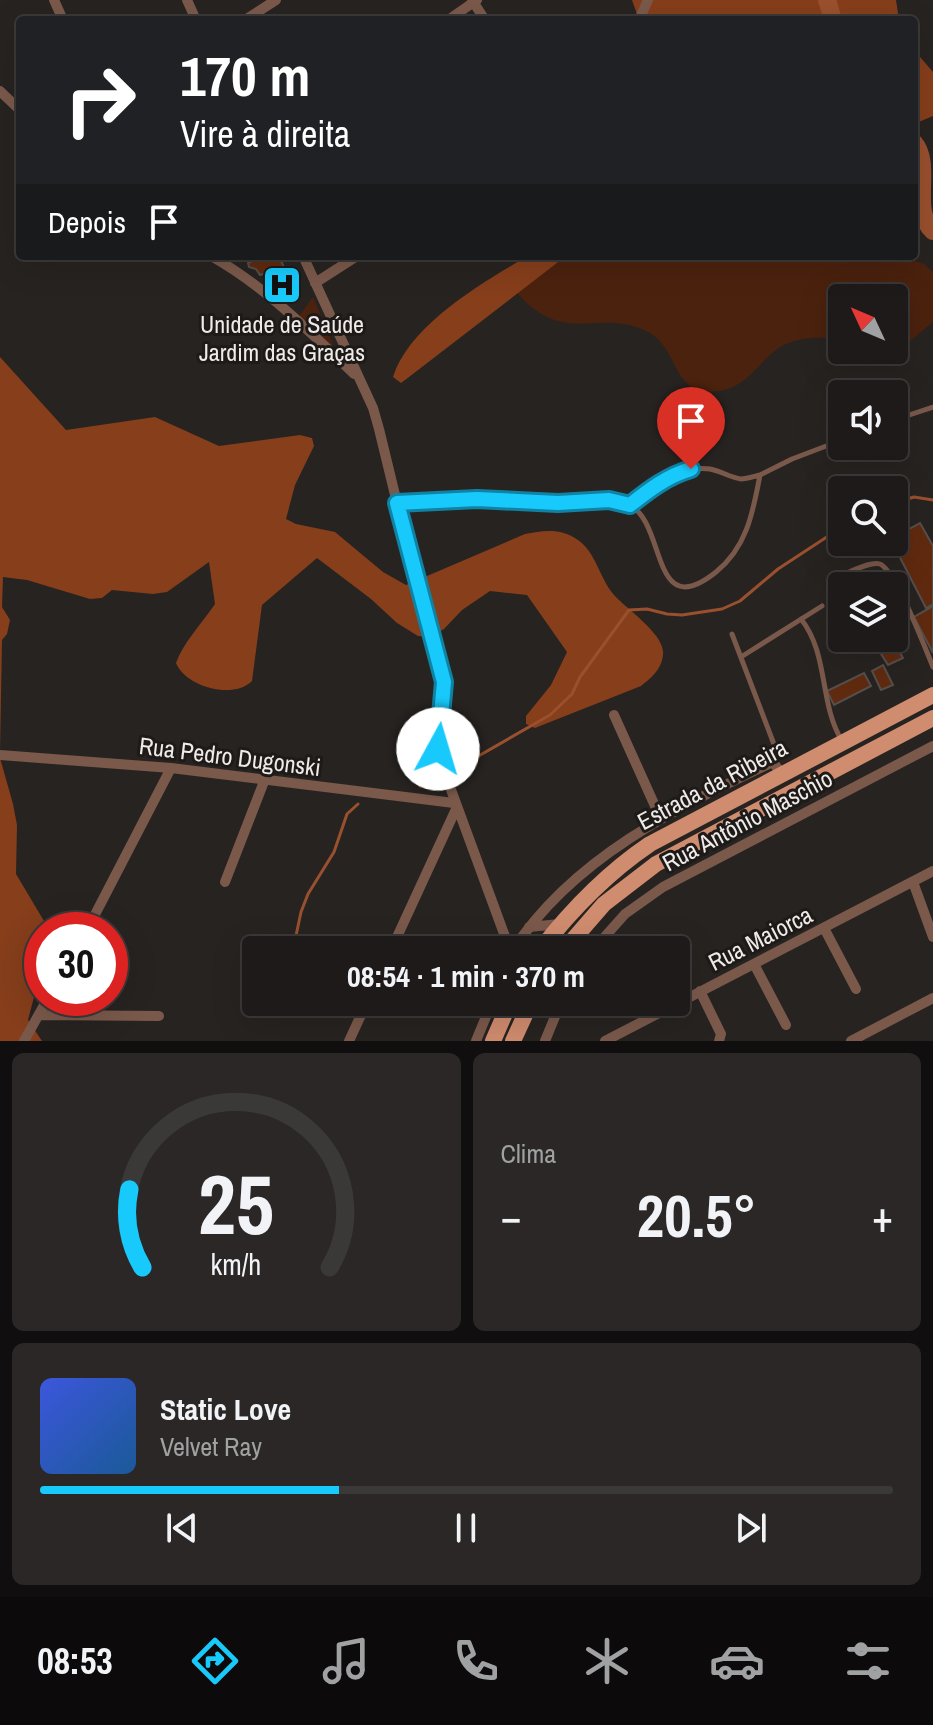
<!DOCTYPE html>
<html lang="pt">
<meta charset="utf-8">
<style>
body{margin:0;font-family:"Archivo Narrow",sans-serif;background:#2a2726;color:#f1f3f6;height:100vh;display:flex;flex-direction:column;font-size:30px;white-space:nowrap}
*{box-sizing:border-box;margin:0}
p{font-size:26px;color:#a0a1a2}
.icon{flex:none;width:44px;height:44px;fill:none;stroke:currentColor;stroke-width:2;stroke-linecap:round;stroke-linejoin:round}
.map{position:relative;height:1041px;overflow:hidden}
.panel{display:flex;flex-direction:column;gap:12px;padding:12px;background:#100e0e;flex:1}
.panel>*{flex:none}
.guide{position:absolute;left:16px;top:16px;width:902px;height:244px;border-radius:8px;box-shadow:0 8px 32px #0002,0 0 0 2px #3b3838;background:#202124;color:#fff;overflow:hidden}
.needle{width:52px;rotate:314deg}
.buttons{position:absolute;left:828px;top:284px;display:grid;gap:16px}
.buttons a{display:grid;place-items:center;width:80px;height:80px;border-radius:8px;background:#1d1a19;box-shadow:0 8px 32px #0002,0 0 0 2px #3b3838;font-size:40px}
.speed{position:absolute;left:24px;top:912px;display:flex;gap:16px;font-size:40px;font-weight:700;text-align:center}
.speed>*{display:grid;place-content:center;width:104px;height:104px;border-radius:50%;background:#1d1a19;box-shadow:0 8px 32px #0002,0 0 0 2px #3b3838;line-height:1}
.speed .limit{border:12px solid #d22;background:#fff;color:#111}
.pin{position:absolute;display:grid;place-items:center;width:68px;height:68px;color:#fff;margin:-82px -34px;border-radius:50% 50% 50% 0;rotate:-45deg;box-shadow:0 0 8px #0007}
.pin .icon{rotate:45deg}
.me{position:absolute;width:88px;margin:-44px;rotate:6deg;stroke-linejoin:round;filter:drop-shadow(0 0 6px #0008)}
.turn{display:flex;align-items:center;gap:28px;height:168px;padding:0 32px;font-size:36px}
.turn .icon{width:104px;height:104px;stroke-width:2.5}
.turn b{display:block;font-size:56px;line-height:68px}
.then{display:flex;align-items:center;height:76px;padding:0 32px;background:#0003;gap:16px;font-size:30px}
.big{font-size:60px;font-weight:700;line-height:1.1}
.panel .card{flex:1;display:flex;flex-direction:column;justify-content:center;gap:12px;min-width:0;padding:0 28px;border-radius:12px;background:#2a2726}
.panel .dial{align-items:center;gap:0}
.dial svg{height:208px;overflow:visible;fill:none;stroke:#3b3838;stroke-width:7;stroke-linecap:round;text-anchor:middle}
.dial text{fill:#f1f3f6;stroke:none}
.song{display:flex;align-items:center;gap:24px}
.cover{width:96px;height:96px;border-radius:12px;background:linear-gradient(135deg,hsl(230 70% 55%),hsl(210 70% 35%))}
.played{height:8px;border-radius:4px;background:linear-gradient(90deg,#18cafc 35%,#3b3838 35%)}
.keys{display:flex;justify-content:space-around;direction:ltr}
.heat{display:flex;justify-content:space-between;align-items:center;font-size:44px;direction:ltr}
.panel .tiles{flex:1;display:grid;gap:12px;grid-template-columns:1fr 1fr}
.card:last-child{grid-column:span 2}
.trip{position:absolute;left:242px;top:936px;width:448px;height:80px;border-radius:8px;background:#1d1a19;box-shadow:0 8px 32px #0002,0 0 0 2px #3b3838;font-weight:700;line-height:80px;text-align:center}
.tab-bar{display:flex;height:128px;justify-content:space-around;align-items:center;background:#0c0a0a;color:#a0a1a2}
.tab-bar .icon{width:56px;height:56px}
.tab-bar .selected{color:#18cafc}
.tab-bar b{font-size:36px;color:#f1f3f6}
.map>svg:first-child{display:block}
.green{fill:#4b220e}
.forest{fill:#863e1b}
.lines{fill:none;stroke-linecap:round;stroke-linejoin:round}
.stream{stroke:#99502e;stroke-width:3}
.river{stroke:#99502e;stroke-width:18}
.building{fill:#602a0f;stroke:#544f4d;stroke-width:2}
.service{stroke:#7a594b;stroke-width:5}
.minor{stroke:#7a594b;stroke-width:10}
.primary{stroke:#d08c6f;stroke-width:16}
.route-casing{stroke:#1083a4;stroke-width:20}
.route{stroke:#18cafc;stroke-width:14}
.labels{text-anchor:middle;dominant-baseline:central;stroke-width:6;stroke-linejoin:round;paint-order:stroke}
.poi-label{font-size:24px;fill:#eeebea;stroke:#1e1a18}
.street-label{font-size:24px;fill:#eeebea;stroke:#1e1a18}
</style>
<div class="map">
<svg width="933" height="1041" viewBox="0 0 933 1041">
<rect width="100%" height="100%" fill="#272321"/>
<!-- green -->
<path class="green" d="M 566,256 L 902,256 L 924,264 L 933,272 L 933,322 L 910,341 L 894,346 L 894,298 L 842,298 L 842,339 C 820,337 797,336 777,349 C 757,364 747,387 719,391 C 670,398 681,347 646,331 C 596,308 565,347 517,293 Z
M 313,297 L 333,345 L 329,346 L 299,316 Z"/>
<!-- forest -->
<path class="forest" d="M 632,0 L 896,0 L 899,20 L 639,20 Z
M 914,50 L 933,72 L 933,116 L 914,124 Z
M 528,256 L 566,256 L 409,377 L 401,383 L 393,377 C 409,325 483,282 528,256 Z
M 0,357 L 66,430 L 155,417 L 219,446 L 300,435 L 312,438 L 314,446 L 295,485 L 286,519 L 296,524 L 335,532 L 383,572 L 406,585 L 525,534 C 543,530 562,528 578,540 C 596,552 600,580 615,596 C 628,610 661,632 663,651 C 664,667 652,678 641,686 L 535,728 L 526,724 L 526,716 L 551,685 L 567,652 L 527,595 L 490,591 L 462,610 L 444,629 L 430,637 L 418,636 L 397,623 L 371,599 L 317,558 L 262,605 L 252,681 C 233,700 186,687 176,663 C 183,643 202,623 215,604 L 209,562 L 167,592 L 153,594 L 112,590 L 102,598 L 90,599 L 27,580 L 3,577 L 2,607 L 10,620 L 7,634 L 2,640 L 0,752 Z
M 0,758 L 13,804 L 17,825 L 16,874 L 44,921 L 46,930 L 42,930 L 42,966 L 28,1020 L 42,1041 L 0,1041 Z"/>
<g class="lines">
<!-- stream -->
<path class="stream" d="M 894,503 L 914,497 L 933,500
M 454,770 L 550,715 L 572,694 L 580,677 L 629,610 L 647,609 L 667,614 L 682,615 L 722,609 L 740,601 L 778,569 L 842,527
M 420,786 L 435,780
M 293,950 L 301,912 L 308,894 L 334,852 L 347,814 L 358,804"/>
<!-- river -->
<path class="river" d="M 827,0 L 833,20
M 914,143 C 933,165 910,210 933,231"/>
</g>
<!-- building -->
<path class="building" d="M 263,256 L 279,256 L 289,279 L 274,285 L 266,273 L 260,275 L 256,269 L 249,267 L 248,263 Z
M 920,523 L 933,546 L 933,604 L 926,608 L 892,542 L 894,542 L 894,537 Z
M 933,606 L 933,653 L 914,617 Z
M 871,638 L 892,638 L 903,658 L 888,665 Z
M 883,665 L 893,685 L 881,690 L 872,671 Z
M 864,673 L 871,686 L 834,705 L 827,691 Z"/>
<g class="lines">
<!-- service -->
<path class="service" d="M 894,420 L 933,407
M 399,503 C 425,502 452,499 478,499 C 504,500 531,503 557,503 C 580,503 607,494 629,505 C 667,522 650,625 716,572 C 747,547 753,512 760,475 L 792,459 L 842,440
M 630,505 C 654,486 679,465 710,469 C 721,471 731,478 741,479 C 747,479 755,476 760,475
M 844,574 C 853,571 871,561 880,564 C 896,571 925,648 933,667
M 801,619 C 829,654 819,704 842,741
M 732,634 L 775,747
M 741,657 L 822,606"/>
<!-- minor -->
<path class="minor" d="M 54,0 L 63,20
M 187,0 L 196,20
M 472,0 L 485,20
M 245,20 L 276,0
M 448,20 L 477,0
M 639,20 L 648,0
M 0,91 L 20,110
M 211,256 C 266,287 309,331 354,374
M 303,256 L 373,408 L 379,429 L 424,614 L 444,682 L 437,741 L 439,757 L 510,950
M 315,283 L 357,256
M 614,715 L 660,817
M 0,755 L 171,768 L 454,803
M 225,882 L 265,779
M 913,882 L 933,937
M 529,927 L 560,924
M 824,928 L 856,989
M 87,930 L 171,768
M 391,950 L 456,809
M 513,950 C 573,858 676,808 773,762 L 781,773
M 593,950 L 625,914 L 663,887 L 933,746
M 754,964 L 786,1025
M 700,991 L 721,1034 L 719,1041
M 39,1015 L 159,1016
M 24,1041 L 48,998
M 349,1041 L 367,1002
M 476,1041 L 492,1002
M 545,1041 L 561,1002
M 605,1041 L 933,871
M 851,1041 L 933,998"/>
<!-- primary -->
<path class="primary" d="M 540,950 C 572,909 607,873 650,844 L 933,695
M 564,950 L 604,904 L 656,864 L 933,718
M 493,1041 L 510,1002
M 513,1041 L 531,1002"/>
</g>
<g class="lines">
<defs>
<path id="route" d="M 438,749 L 444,682 L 397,503 L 477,499 L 558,503 L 609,500 L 630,505 C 649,490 667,476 691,469"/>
</defs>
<!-- route casing -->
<use href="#route" class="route-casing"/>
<!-- route -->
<use href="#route" class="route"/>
</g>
<!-- icons -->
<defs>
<symbol id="hospital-square" viewBox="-11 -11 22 22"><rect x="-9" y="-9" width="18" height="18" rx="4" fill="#18cafc" stroke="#1e1a18"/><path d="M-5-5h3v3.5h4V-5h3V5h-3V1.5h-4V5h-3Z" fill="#111"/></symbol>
</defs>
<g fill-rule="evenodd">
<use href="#hospital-square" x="260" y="263" width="44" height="44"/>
</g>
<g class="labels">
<!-- poi labels -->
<g class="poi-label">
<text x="282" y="324">Unidade de Saúde<tspan x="282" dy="28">Jardim das Graças</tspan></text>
</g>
<!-- street labels -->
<g class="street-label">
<text transform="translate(230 756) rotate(7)">Rua Pedro Dugonski</text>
<text transform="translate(712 784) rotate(-28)">Estrada da Ribeira</text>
<text transform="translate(747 820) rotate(-28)">Rua Antônio Maschio</text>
<text transform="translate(760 938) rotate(-27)">Rua Maiorca</text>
</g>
</g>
</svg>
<div class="buttons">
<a><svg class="needle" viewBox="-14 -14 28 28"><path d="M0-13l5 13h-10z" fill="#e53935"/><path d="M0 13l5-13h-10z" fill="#a0a1a2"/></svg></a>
<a><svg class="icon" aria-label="sound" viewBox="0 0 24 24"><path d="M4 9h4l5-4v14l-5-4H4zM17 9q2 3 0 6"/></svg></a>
<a><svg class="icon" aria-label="search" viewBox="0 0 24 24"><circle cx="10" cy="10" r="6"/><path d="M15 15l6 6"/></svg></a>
<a><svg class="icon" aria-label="layers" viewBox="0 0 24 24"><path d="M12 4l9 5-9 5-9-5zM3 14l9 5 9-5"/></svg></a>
</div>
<div class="speed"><div class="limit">30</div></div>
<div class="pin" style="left:691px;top:469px;background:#d93025"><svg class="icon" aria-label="arrive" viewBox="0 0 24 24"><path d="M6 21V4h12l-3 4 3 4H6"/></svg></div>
<svg class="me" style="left:438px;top:749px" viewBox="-20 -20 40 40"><circle r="19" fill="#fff"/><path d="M0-13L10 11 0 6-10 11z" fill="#18cafc"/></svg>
<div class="trip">08:54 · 1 min · 370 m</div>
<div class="guide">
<div class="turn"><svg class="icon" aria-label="right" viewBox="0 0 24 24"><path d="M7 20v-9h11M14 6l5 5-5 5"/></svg><div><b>170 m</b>Vire à direita</div></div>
<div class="then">Depois<svg class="icon" aria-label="arrive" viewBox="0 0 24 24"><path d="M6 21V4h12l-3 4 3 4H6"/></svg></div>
</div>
</div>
<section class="panel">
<div class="tiles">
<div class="card dial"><svg viewBox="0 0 100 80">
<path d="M14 69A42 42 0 1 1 86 69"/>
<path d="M14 69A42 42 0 0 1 9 39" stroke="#18cafc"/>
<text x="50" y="56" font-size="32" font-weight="700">25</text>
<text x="50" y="72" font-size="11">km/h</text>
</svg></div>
<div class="card"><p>Clima</p>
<div class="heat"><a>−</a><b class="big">20.5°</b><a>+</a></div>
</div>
<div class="card">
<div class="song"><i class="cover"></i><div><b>Static Love</b><p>Velvet Ray</p></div></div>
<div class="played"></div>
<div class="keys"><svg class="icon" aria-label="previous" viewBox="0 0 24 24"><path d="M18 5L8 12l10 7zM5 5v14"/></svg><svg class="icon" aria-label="pause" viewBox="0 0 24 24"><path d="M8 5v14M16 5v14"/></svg><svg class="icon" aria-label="next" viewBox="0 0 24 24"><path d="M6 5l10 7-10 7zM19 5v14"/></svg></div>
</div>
</div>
</section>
<nav class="tab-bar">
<b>08:53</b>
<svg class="icon selected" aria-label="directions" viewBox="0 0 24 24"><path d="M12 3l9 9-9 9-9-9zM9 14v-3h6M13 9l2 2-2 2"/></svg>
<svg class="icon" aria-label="music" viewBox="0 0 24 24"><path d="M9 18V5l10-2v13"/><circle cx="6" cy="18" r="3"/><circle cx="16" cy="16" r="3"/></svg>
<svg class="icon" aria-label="phone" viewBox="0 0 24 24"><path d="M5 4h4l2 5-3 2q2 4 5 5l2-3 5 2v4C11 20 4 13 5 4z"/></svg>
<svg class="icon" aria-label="climate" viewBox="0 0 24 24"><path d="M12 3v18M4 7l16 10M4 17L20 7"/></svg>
<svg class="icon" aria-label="car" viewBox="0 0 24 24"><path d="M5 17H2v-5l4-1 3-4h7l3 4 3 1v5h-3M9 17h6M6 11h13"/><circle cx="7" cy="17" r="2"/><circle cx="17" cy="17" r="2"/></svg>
<svg class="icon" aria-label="filters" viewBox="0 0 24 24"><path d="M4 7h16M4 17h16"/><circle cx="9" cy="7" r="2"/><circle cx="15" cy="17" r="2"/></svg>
</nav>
